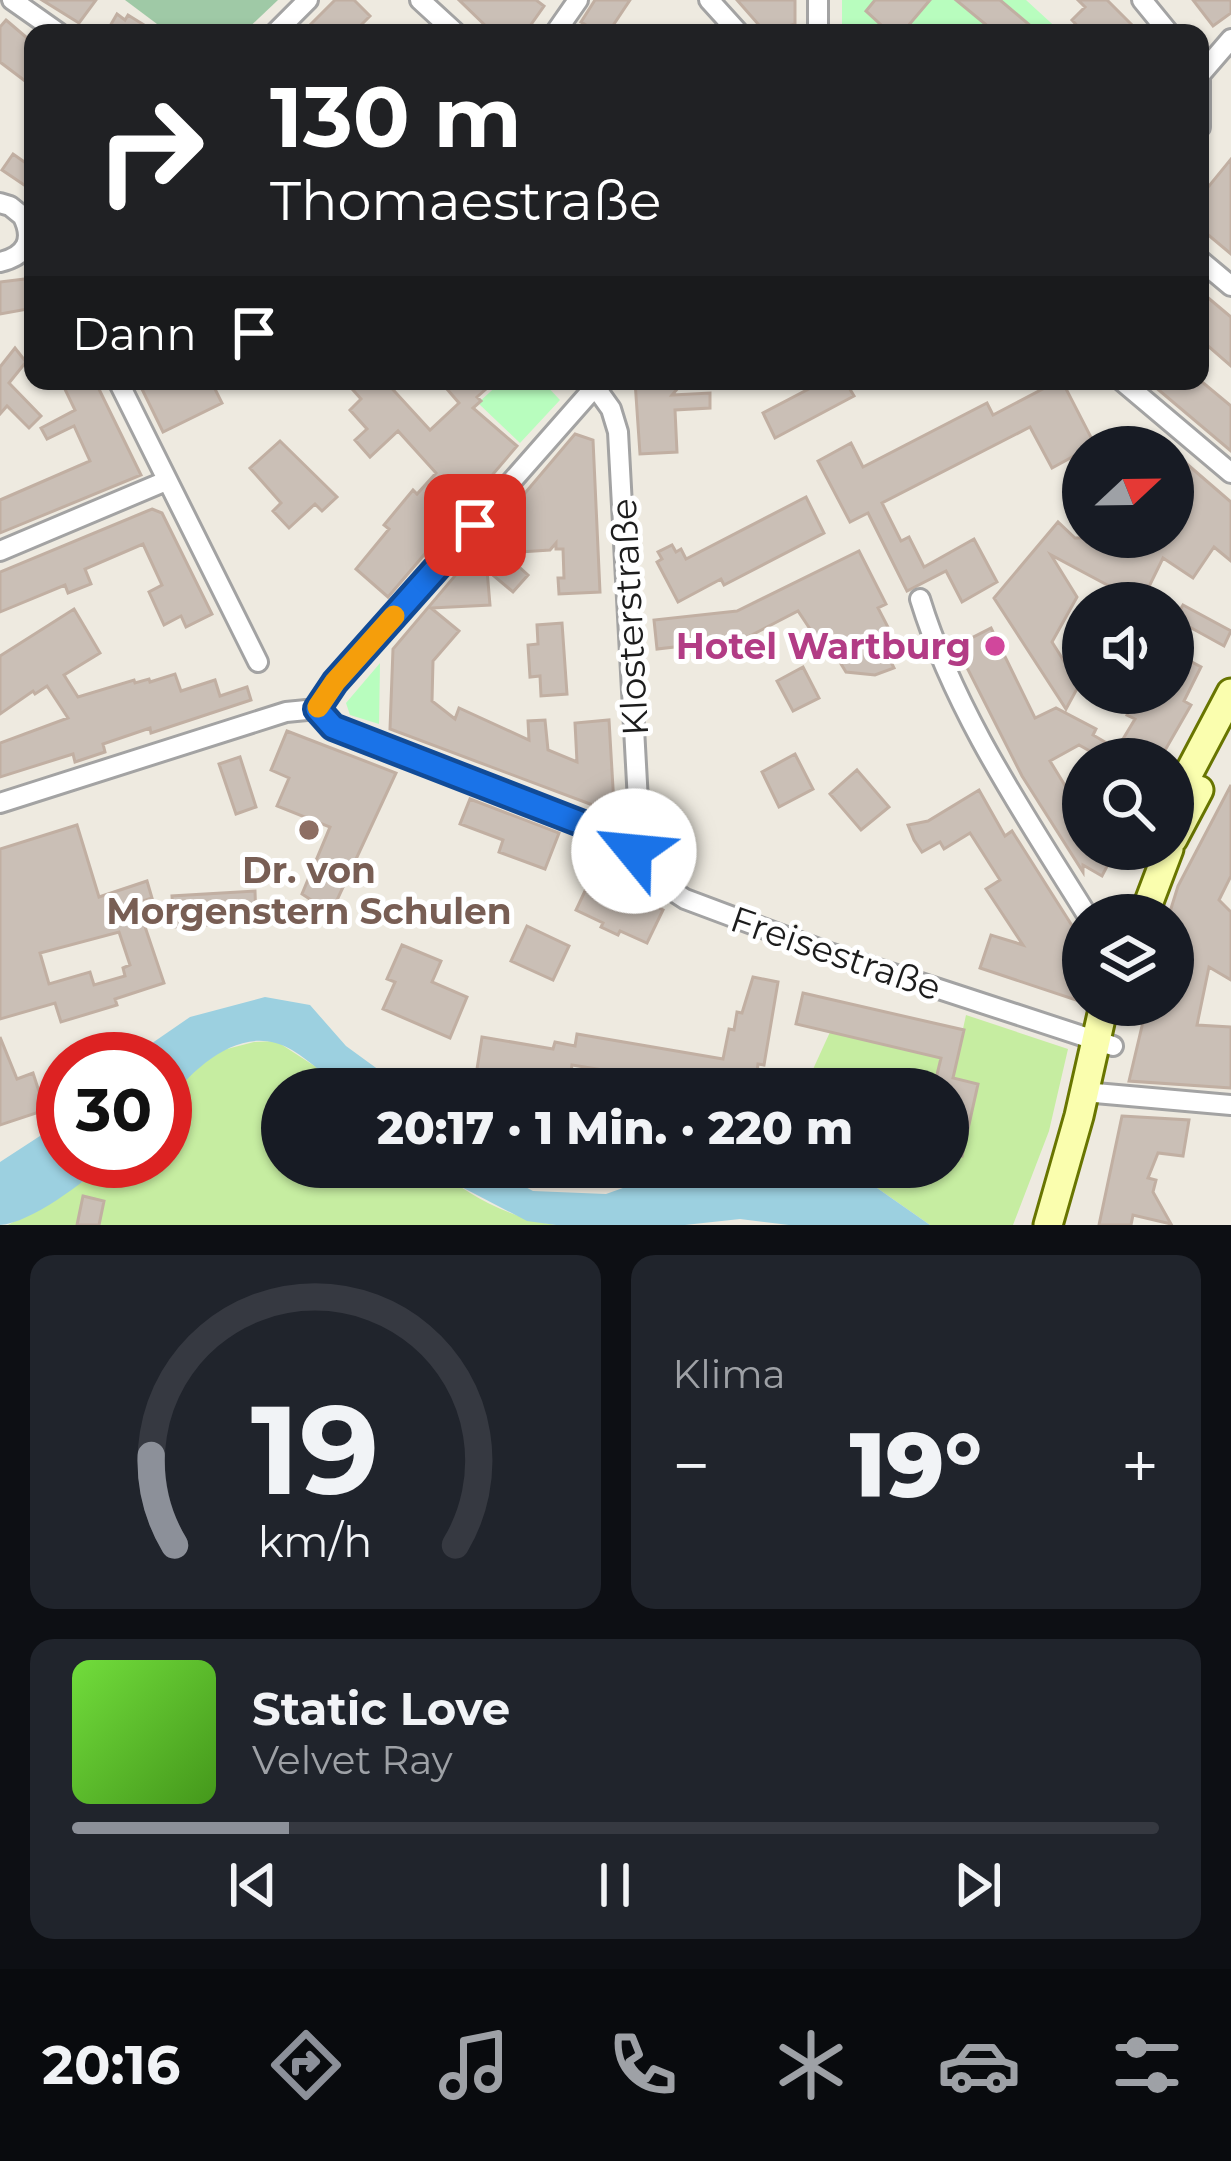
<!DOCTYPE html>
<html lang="de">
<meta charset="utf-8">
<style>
body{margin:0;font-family:Montserrat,sans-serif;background:#20242c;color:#f1f3f6;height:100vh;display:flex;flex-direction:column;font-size:45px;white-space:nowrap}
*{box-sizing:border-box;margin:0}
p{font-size:39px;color:#9ea1a6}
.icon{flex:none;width:66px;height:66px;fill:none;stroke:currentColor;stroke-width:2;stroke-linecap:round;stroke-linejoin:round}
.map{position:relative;height:1225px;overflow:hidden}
.drawer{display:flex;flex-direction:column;gap:30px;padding:30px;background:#0d0f14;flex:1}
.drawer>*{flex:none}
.banner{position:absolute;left:24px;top:24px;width:1185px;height:366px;border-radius:24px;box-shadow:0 3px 9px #0004;background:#202124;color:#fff;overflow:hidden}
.needle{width:78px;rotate:68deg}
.fabs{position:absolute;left:1062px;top:426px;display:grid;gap:24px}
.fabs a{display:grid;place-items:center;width:132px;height:132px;border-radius:50%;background:#171b24;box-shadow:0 3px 9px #0004;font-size:60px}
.speed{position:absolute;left:36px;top:1032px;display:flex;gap:24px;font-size:60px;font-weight:700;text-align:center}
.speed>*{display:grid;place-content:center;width:156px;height:156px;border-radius:50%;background:#171b24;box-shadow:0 3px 9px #0004;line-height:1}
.speed .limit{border:18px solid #d22;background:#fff;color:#111}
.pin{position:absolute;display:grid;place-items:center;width:102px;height:102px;color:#fff;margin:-51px;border-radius:24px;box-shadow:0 6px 18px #0006}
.me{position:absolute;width:132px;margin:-66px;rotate:298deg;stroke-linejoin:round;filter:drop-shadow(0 0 9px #0008)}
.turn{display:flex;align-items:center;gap:42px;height:252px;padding:0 48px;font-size:54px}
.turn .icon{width:156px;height:156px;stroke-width:2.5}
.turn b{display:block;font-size:84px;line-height:102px}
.then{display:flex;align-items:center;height:114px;padding:0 48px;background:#0003;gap:24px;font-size:45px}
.big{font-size:90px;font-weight:800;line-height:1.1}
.drawer .widget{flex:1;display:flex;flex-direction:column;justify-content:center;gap:18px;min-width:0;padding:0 42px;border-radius:24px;background:#20242c}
.drawer .dial{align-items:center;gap:0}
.dial svg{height:312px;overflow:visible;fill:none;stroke:#363941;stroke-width:7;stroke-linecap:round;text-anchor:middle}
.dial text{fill:#f1f3f6;stroke:none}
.song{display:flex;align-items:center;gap:36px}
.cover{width:144px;height:144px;border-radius:18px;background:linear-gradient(135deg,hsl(100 70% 55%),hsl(100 70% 35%))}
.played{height:12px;border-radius:6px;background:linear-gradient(90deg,#8c9099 20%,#363941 20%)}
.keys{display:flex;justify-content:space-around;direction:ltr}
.heat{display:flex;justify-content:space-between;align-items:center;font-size:66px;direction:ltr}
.drawer .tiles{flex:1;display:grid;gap:30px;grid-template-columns:1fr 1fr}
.widget:last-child{grid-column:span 2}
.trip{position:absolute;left:261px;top:1068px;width:708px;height:120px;border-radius:60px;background:#171b24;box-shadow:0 3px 9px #0004;font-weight:800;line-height:120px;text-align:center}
.menu{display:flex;height:192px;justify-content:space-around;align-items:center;background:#090b0e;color:#9ea1a6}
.menu .icon{width:84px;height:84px}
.menu .current{color:#8c9099}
.menu b{font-size:54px;color:#f1f3f6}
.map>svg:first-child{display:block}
.grass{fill:#c6eda1}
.cemetery{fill:#9fc9a6}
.park{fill:#b8fdbe}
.water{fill:#9cd0e0}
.building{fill:#cabfb6;stroke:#c1afa2;stroke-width:3;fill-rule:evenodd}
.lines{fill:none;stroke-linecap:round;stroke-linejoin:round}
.street-casing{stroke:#a3a3a3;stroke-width:24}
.secondary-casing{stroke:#687500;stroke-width:33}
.street{stroke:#fff;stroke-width:18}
.secondary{stroke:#fafeae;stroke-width:27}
.route-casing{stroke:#114b97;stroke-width:30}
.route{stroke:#1a73e8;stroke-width:21}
.slow{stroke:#f59e0b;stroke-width:21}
.hotel-dot{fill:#d1479c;stroke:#fff;stroke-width:4.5}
.education-dot{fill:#8d6e63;stroke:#fff;stroke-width:4.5}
.labels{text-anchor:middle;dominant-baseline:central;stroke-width:10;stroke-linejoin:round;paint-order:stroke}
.street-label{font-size:36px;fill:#1c1c1c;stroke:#fff}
.hotel-label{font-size:36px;font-weight:bold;fill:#b23c85;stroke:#fff;text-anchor:end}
.education-label{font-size:36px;font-weight:bold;fill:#785e54;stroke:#fff}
</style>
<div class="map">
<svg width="1231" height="1225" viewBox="0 0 1231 1225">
<rect width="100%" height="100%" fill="#eeeae0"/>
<!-- grass -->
<path class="grass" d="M 966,1015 L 1068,1049 L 1049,1131 L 1013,1225 L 930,1225 L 847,1167 L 948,1167 L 948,1089 L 804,1089 L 830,1032 L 956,1061 Z
M 276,1041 L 350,1089 L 282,1089 L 282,1167 L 435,1167 C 467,1196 513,1219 556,1225 L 8,1225 L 89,1178 L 108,1161 L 165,1161 L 165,1104 L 193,1070 L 223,1050 L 254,1042 Z"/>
<!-- cemetery -->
<path class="cemetery" d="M 125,0 L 278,0 L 243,33 L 169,33 Z"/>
<!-- park -->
<path class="park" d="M 842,0 L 1026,0 L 1062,33 L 842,33 Z
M 502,381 L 542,381 L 560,400 L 520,443 L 478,403 Z
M 380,663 L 379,724 L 350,715 L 346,703 Z"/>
<!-- water -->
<path class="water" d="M 265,997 L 310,1005 L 346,1046 L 405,1089 C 389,1089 363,1094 348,1088 C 328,1080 311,1061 292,1050 C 242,1021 195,1067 165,1104 L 165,1059 L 129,1059 L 190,1017 Z
M 63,1121 L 63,1161 L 108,1161 C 84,1182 31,1223 0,1225 L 0,1162 Z
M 435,1167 L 488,1167 L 533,1191 L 606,1194 L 682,1167 L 847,1167 L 930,1225 L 789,1225 L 740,1219 L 685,1225 L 556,1225 L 527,1221 L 452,1182 Z"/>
<!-- building -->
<path class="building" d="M 42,0 L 96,0 L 79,23 Z
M 335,0 L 354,0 L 370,16 L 353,33 L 302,33 Z
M 459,0 L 536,0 L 544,6 L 525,33 L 493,33 Z
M 595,0 L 630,0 L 608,33 L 599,33 L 581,22 Z
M 737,0 L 795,0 L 795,24 L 766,33 Z
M 875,0 L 930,0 L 902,33 L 890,33 L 866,11 Z
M 956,0 L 1000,0 L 1039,33 L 996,33 Z
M 1078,0 L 1107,0 L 1140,33 L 1084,33 L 1072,20 L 1085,7 Z
M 1193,0 L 1231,0 L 1231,13 L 1213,26 Z
M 117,14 L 125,20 L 128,15 L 157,33 L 106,33 Z
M 6,20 L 33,43 L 33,87 L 0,62 L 0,27 Z
M 13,154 L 33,168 L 33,191 L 2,170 Z
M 1231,159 L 1231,254 L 1200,228 L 1200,197 Z
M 33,278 L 33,308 L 0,314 L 0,282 Z
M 1200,291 L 1231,317 L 1231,366 L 1200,339 Z
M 15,348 L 26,362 L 9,383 L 41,416 L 29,428 L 7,406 L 0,414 L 0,367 Z
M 61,381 L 95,381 L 141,475 L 0,533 L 0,500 L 90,461 L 74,426 L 47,439 L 41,428 L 75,410 Z
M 138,381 L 211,381 L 222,403 L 163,432 Z
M 345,381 L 385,381 L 430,430 L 459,403 L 440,381 L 495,381 L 477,397 L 481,401 L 473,408 L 517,446 L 388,597 L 356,569 L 389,529 L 384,525 L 413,490 L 417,494 L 436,473 L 398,431 L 370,457 L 355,440 L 367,429 L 350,410 L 361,399 Z
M 635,381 L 684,381 L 672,395 L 710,393 L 710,408 L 675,410 L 677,452 L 640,454 Z
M 824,381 L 845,381 L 854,396 L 775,438 L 763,413 Z
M 1058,381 L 1062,381 L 1095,445 L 1083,447 L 1083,451 L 1052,468 L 1030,427 L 882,503 L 901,541 L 909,537 L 924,567 L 974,539 L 997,582 L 962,602 L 946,571 L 907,591 L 868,513 L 850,522 L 818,461 L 851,443 L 863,467 L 987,403 L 993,415 Z
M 1148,381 L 1201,381 L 1231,406 L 1231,451 Z
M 575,434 L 593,440 L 600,592 L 559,594 L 558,578 L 564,578 L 563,549 L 556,549 L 556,543 L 550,550 L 504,553 L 528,575 L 513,592 L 487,570 L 490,605 L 431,608 L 459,631 L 433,661 L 432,701 L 455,719 L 459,708 L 529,740 L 528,721 L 545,720 L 548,750 L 577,762 L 575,723 L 609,720 L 614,805 L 606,810 L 390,729 L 393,649 Z
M 280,441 L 337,497 L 322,511 L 315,504 L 289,528 L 273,511 L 281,503 L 250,468 Z
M 1173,452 L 1231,502 L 1231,561 L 1214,547 L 1193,578 L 1163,558 L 1141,603 L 1051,555 L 1077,597 L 1052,642 L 1079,685 L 1066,709 L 994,598 L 1058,522 L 1075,538 L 1173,537 Z
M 806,497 L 824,533 L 724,585 L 721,579 L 678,602 L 657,562 L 662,559 L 658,552 L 672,545 L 676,552 L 681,549 L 686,559 Z
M 152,509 L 162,513 L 212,614 L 186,627 L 181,616 L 164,625 L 149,592 L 162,585 L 143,544 L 85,569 L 91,584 L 68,593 L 65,585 L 0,612 L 0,572 Z
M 859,551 L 886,604 L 878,608 L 892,635 L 881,642 L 894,668 L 875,675 L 846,672 L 838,659 L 841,646 L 816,638 L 798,611 L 744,639 L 657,649 L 654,620 L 737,611 Z
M 1183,605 L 1231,631 L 1224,646 L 1175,619 Z
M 74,609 L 100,653 L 64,675 L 78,697 L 134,680 L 135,683 L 149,679 L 150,682 L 175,674 L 181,691 L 215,680 L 220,696 L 247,687 L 251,700 L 151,733 L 150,728 L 103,744 L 105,752 L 75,762 L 73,754 L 0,777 L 0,743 L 68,718 L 47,686 L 35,694 L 33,691 L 0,714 L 0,656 Z
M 562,623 L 567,694 L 541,696 L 540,676 L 530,677 L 528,645 L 538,644 L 537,625 Z
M 991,628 L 1035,718 L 1056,708 L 1096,729 L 1093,735 L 1117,749 L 1135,719 L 1127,715 L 1139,693 L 1173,693 L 1173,652 L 1201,667 L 1184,701 L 1191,705 L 1160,759 L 1104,759 L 1079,745 L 1050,761 L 1083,815 L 1083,849 L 1116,849 L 1102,876 L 1083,865 L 1083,872 L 1022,776 L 956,646 Z
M 803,667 L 819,698 L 793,711 L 777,681 Z
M 287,731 L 396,773 L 331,913 L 302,894 L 330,827 L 277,806 L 289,778 L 271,770 Z
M 795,754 L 813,789 L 779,807 L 762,772 Z
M 240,757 L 256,807 L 236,814 L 219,764 Z
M 857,770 L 889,807 L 861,830 L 830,794 Z
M 1231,785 L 1231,876 L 1219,900 L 1231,912 L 1231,980 L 1209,967 L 1197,1025 L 1231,1027 L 1231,1088 L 1129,1081 L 1147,1005 L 1173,1005 L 1173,915 L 1169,915 L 1178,886 Z
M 979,790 L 1005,836 L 1012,831 L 1083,943 L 1079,1001 L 980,968 L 991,935 L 1023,945 L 986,889 L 1000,880 L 970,833 L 944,849 L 940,842 L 922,852 L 914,840 L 908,825 L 928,821 Z
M 470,799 L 559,833 L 545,869 L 499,852 L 503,840 L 460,824 Z
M 77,825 L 99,897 L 147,881 L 152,898 L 137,903 L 164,983 L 115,999 L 117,1005 L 61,1022 L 55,1003 L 0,1019 L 0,849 ZM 119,932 L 130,965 L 123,968 L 125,976 L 94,985 L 90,972 L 49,984 L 40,953 Z
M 592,876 L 663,910 L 647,943 L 620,931 L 618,935 L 601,927 L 603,923 L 576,910 Z
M 255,891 L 256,922 L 174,927 L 172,896 Z
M 527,926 L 569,946 L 553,980 L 511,961 Z
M 402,945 L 441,961 L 432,982 L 467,997 L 450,1038 L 383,1009 L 395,982 L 387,979 Z
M 753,977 L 778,982 L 764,1065 L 758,1064 L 755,1089 L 720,1089 L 639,1075 L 637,1089 L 606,1089 L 609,1071 L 572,1065 L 569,1085 L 477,1069 L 482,1037 L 553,1049 L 555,1042 L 575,1046 L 577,1034 L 723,1059 L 729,1029 L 734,1030 L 737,1012 L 742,1013 Z
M 803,993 L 964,1030 L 953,1078 L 978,1084 L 962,1156 L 948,1153 L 948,1089 L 934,1087 L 941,1058 L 796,1024 Z
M 0,1037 L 17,1079 L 33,1073 L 45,1110 L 0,1125 Z
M 1122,1116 L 1189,1120 L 1183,1156 L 1158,1153 L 1148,1178 L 1156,1180 L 1153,1192 L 1171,1224 L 1133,1215 L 1131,1225 L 1099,1225 Z
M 83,1196 L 104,1201 L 99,1225 L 77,1225 Z"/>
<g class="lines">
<defs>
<path id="street" d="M 12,0 L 59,33
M 420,0 L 456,33
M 709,0 L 739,33
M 818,0 L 818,33
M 1142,0 L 1169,33
M 275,33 L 308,0
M 555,33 L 578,0
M 1200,75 L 1231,39
M 1200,81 L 1200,127
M 0,203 L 10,206 L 31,223
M 1200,260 L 1231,286
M 0,262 C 26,256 35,240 22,215
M 118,381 L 258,662
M 1122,381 L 1231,473
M 596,388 L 611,409 L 618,432 L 639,820 L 634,851
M 0,551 L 166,481
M 920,599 C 955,713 1025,815 1087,915
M 317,709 L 333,727 L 583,823 L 634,851 L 665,886 L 685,899 L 832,954 L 1113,1046
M 317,709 L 335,682 L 600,381
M 0,803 L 286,712 L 317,709
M 1084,1092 L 1231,1105"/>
<path id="secondary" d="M 1173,803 L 1231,693
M 1173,839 L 1199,790
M 1144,915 L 1169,849
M 1048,1225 L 1079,1116 L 1104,1005"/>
</defs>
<!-- street casing -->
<use href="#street" class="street-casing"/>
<!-- secondary casing -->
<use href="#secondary" class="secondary-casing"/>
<!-- street -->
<use href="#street" class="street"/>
<!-- secondary -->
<use href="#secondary" class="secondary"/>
</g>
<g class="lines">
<defs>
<path id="route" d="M 475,525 L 335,682 L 317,709 L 333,727 L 583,824 L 634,851"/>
</defs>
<!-- route casing -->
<use href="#route" class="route-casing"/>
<!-- route -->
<use href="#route" class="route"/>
<!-- slow -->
<path class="slow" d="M 318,707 L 335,682 L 394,616"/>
</g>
<!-- markers -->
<circle class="hotel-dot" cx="995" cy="646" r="12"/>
<circle class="education-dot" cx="309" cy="830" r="12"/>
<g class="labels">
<!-- street labels -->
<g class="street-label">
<text transform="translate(629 617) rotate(-93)">Klosterstraße</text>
<text transform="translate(836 953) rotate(19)">Freisestraße</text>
</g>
<!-- hotel labels -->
<g class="hotel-label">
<text x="971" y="646">Hotel Wartburg</text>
</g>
<!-- education labels -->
<g class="education-label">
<text x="309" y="870">Dr. von<tspan x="309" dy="41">Morgenstern Schulen</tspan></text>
</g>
</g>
</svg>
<div class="fabs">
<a><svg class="needle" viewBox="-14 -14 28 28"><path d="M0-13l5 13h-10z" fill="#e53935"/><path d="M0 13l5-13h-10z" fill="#9ea1a6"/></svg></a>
<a><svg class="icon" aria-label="sound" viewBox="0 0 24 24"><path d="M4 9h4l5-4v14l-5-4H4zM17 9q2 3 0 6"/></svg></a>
<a><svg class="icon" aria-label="search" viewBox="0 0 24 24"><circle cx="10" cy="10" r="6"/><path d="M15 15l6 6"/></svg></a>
<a><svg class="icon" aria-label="layers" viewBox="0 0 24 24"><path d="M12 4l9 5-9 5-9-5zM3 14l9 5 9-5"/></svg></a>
</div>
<div class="speed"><div class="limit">30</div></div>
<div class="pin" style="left:475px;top:525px;background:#d93025"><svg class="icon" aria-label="arrive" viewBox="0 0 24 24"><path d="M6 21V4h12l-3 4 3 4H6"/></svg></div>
<svg class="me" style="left:634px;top:851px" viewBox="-20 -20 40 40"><circle r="19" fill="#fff"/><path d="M0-13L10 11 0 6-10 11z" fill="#1a73e8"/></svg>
<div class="trip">20:17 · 1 Min. · 220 m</div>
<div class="banner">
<div class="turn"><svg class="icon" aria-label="right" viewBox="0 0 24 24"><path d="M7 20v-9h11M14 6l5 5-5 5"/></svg><div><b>130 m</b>Thomaestraße</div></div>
<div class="then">Dann<svg class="icon" aria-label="arrive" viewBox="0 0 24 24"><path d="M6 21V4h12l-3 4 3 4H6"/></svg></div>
</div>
</div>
<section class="drawer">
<div class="tiles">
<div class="widget dial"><svg viewBox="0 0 100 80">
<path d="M14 69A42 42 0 1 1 86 69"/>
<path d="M14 69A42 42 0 0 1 8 46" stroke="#8c9099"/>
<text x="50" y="56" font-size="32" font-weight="700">19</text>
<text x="50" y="72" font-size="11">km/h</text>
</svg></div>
<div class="widget"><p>Klima</p>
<div class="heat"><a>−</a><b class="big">19°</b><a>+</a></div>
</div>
<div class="widget">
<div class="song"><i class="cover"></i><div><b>Static Love</b><p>Velvet Ray</p></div></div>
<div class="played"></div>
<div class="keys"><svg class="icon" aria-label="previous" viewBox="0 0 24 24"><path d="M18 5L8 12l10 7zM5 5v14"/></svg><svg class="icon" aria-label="pause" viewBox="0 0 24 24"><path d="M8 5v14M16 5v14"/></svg><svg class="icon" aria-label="next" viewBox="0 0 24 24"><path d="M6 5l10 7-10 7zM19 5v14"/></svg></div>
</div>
</div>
</section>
<nav class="menu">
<b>20:16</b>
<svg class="icon current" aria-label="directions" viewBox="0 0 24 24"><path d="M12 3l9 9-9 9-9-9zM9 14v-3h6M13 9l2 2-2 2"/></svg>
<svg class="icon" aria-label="music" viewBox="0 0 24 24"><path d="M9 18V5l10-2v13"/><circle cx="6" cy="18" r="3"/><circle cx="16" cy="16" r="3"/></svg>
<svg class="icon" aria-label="phone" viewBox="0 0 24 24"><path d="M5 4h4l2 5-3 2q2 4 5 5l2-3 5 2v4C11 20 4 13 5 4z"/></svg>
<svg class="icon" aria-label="climate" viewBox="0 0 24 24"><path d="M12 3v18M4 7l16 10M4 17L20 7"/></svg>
<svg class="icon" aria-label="car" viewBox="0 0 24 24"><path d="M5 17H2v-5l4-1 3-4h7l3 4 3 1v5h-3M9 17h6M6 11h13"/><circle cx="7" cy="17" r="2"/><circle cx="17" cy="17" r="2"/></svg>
<svg class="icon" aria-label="filters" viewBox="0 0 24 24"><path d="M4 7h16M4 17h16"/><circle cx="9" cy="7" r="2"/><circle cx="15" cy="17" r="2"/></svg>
</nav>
